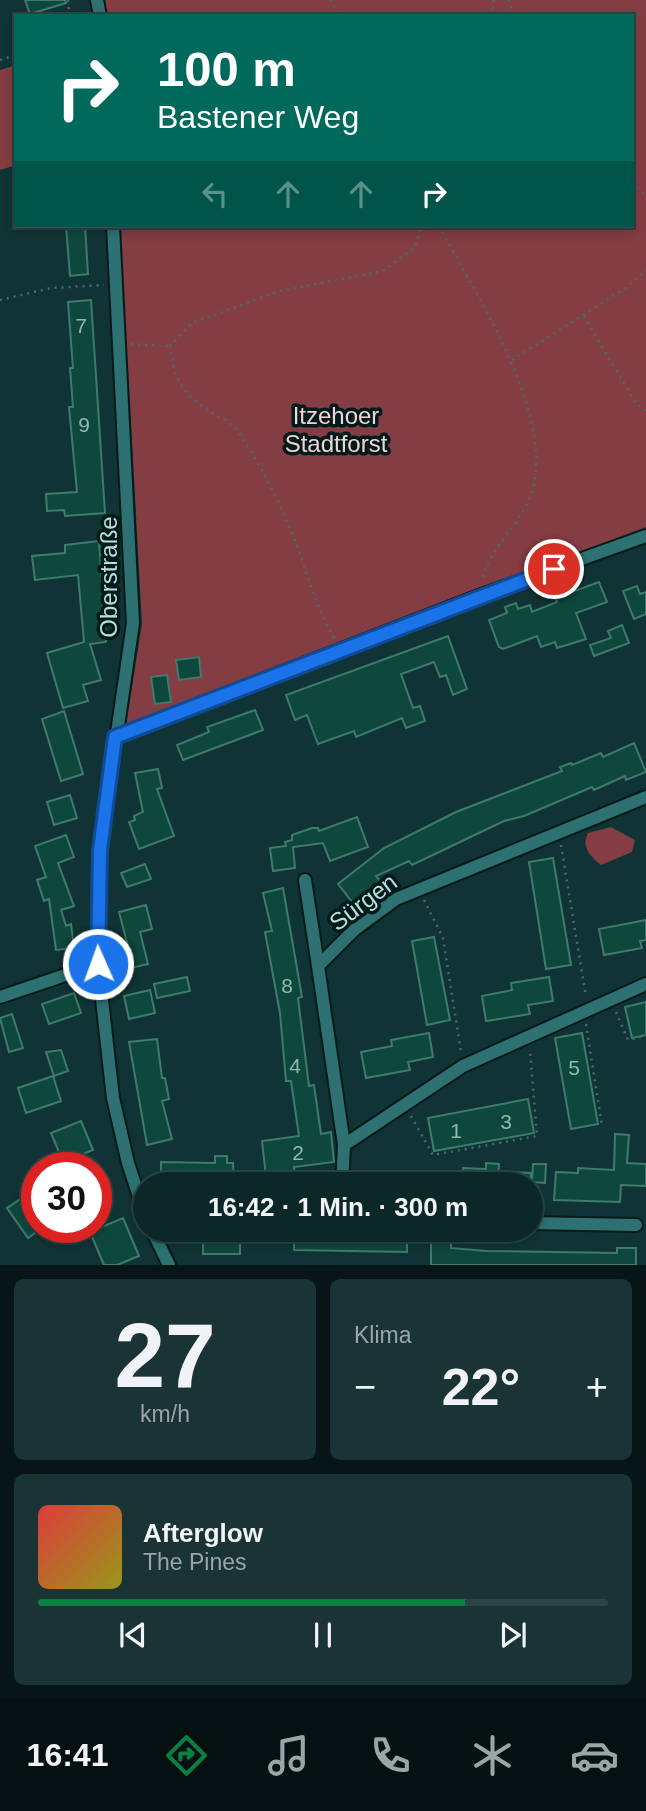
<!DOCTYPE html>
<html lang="de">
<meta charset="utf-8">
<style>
body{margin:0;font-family:Helvetica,sans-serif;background:#1a3334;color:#f1f3f6;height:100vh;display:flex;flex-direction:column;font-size:26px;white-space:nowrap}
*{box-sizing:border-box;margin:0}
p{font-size:23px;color:#9aa5a8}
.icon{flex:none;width:38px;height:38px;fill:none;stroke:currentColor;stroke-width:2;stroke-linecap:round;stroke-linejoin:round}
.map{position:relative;height:1265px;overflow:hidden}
.panel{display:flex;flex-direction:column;gap:14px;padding:14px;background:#071516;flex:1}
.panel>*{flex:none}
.hud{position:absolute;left:14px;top:14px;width:620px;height:214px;border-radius:0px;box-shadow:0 4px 10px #0003,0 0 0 2px #2c4445;background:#00695c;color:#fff;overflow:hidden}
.speed{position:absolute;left:21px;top:1152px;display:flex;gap:14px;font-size:35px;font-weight:700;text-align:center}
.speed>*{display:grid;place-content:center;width:91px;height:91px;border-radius:50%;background:#0c2728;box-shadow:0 4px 10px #0003,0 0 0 2px #2c4445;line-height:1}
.speed .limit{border:10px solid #d22;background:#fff;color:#111}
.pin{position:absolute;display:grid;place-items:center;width:60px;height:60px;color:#fff;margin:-30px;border:4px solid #fff;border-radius:50%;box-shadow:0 2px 7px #0007}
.me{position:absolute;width:77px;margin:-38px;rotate:358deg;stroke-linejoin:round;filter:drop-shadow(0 0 5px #0008)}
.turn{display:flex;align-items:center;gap:24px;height:147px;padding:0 28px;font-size:32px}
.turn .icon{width:91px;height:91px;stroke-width:2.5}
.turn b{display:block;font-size:49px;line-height:60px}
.lanes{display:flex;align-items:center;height:66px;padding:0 28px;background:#0003;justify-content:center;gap:35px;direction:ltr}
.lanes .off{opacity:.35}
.big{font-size:52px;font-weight:700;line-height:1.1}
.panel .tile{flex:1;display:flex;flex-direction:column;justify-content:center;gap:10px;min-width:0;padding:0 24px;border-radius:10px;background:#1a3334}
.panel .dial{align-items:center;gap:0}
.dial b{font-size:91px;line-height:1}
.song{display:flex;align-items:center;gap:21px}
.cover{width:84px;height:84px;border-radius:10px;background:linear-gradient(135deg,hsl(0 70% 55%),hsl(60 70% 35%))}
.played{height:7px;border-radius:4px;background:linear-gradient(90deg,#0b8043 75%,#2c4445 75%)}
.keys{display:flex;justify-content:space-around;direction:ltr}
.heat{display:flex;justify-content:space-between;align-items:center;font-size:38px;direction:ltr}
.panel .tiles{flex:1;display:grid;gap:14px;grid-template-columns:1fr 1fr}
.tile:last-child{grid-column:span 2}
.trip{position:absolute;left:133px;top:1172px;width:410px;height:70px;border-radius:35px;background:#0c2728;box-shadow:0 4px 10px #0003,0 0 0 2px #2c4445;font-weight:700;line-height:70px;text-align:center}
.dock{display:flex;height:112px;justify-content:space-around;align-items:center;background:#051010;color:#9aa5a8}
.dock .icon{width:49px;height:49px}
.dock .active{color:#0b8043}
.dock b{font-size:32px;color:#f1f3f6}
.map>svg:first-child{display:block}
.green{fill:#833d43}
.building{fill:#0e483d;stroke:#3e7b6c;stroke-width:2}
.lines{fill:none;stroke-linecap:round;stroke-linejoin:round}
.minor-casing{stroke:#051a1a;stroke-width:16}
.path{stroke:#476a6b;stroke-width:2.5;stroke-dasharray:2 5;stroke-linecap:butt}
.minor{stroke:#2e7172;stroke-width:12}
.route-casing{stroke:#114b97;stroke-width:18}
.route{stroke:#1a73e8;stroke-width:12}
.labels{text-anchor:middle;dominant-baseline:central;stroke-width:7;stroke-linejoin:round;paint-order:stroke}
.number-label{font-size:21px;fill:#90b7b4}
.park-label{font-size:24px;fill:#f3d2d3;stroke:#001b1b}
.street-label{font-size:24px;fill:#bcdcdc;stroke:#001b1b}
</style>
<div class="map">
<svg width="646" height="1265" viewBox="0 0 646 1265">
<rect width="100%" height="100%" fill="#103435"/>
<!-- green -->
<path class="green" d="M 101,0 L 646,0 L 646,527 L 125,731 L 142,624 L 120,226 L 632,226 L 632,16 L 104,16 Z
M 16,65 L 16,165 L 0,170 L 0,70 Z
M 611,827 L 635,840 L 632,852 L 601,865 C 590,856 581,847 588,833 Z"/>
<!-- building -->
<path class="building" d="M 25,0 L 65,0 L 66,3 L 30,14 Z
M 66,226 L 85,226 L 88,274 L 70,276 Z
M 91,300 L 105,513 L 65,516 L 64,510 L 47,511 L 46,494 L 77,492 L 69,407 L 73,407 L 70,368 L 73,368 L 68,302 Z
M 99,541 L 106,642 L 90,644 L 101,680 L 83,685 L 88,701 L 63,708 L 47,653 L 84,642 L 78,575 L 35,580 L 32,556 L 65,553 L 65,545 Z
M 599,582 L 607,602 L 576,613 L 586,639 L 557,648 L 555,642 L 541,647 L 537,636 L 503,649 L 499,647 L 489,620 L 507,613 L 505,607 L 516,603 L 518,609 L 530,605 L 532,612 L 557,602 L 555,598 Z
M 637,586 L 640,594 L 646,592 L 646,614 L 634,619 L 623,591 Z
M 622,625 L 629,643 L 594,656 L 590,645 L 611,638 L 608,631 Z
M 448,636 L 467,689 L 453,695 L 446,675 L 440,677 L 434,662 L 401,674 L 413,708 L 420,706 L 425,721 L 406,728 L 402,718 L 356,737 L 354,731 L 318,744 L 307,715 L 295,720 L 286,695 Z
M 199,657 L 201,677 L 179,680 L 176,660 Z
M 167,675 L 171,702 L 155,704 L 151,677 Z
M 255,710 L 263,730 L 183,760 L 177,745 L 209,732 L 207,727 Z
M 64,711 L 83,774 L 61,781 L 42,719 Z
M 634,743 L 646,772 L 626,780 L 625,776 L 594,790 L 592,787 L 524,816 L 504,821 L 412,865 L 409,861 L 376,876 L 381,882 L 353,903 L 338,884 L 384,848 L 456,812 L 562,771 L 560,767 L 571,763 L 572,765 L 601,753 L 603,757 Z
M 158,769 L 162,788 L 157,789 L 174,836 L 139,849 L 129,822 L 135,820 L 134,816 L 143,812 L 135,773 Z
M 70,795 L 77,818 L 54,825 L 47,802 Z
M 357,817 L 368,847 L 330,861 L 323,843 L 293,847 L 295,868 L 273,871 L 270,848 L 286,846 L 285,842 L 292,840 L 292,835 L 312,828 L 318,828 L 319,831 Z
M 66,835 L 74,857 L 58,863 L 74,906 L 61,910 L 66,926 L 71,924 L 74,948 L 56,950 L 49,899 L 44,901 L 37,880 L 46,877 L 35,846 Z
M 553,858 L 571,965 L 546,969 L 529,862 Z
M 145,864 L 151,879 L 127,887 L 121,873 Z
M 283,888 L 302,997 L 298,998 L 309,1086 L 314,1085 L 321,1134 L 331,1132 L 334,1162 L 294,1167 L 296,1185 L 267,1185 L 262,1141 L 299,1136 L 291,1081 L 286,1081 L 280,1013 L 265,932 L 272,931 L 263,893 Z
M 146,905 L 152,929 L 140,932 L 148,964 L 127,969 L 123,952 L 129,950 L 119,912 Z
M 646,920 L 646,940 L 640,941 L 642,948 L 604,955 L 599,929 Z
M 434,937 L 450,1020 L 427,1025 L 412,941 Z
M 187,977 L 190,991 L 157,998 L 154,984 Z
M 549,977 L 553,1001 L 528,1005 L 530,1014 L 486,1021 L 482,996 L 512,990 L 511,983 Z
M 150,990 L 155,1013 L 129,1019 L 124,996 Z
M 74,993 L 81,1013 L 49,1024 L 42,1004 Z
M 646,1002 L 646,1035 L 632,1038 L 625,1007 Z
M 12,1014 L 23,1048 L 9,1052 L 0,1018 Z
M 429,1033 L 433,1057 L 408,1062 L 410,1070 L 366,1078 L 361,1052 L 392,1046 L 391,1040 Z
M 582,1033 L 598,1124 L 571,1129 L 555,1038 Z
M 157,1039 L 162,1078 L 165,1078 L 169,1099 L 162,1101 L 172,1139 L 147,1145 L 129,1042 Z
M 61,1050 L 68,1071 L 54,1076 L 46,1052 Z
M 53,1076 L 61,1101 L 26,1113 L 18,1088 Z
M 528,1099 L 534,1133 L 434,1151 L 428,1118 Z
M 81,1121 L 93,1150 L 63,1162 L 51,1133 Z
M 615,1134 L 629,1135 L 627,1163 L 646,1164 L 646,1186 L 621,1185 L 620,1202 L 554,1200 L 556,1172 L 578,1173 L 578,1168 L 614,1170 Z
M 215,1156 L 227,1156 L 227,1163 L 233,1163 L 234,1185 L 161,1185 L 161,1162 L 215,1163 Z
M 486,1163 L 499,1164 L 498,1182 L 462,1185 L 463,1168 L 486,1169 Z
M 533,1164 L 546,1164 L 545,1183 L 532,1182 Z
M 510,1172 L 531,1173 L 531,1185 L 509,1185 Z
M 22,1198 L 37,1220 L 37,1227 L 42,1228 L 28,1238 L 7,1208 Z
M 123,1218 L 139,1256 L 117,1265 L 104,1265 L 90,1232 Z
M 294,1232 L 407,1234 L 407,1252 L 294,1250 Z
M 203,1235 L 240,1235 L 240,1254 L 203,1254 Z
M 431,1242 L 451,1242 L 451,1248 L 487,1251 L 617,1253 L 617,1248 L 636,1248 L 636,1265 L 431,1265 Z"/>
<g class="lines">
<defs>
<path id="minor" d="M 97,0 L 100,16
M 113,226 L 133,623 L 100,850 L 98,964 L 113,1098 L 128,1163 L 145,1215
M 115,737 L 484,594 L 646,536
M 305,880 L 318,966
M 0,997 L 98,964
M 344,1145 L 318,966 L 354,930 L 396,899 L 646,797
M 342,1185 L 344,1145 L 463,1066 L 646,984
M 530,1223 L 636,1225
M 152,1230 L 169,1265"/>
</defs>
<!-- minor casing -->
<use href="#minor" class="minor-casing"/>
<!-- path -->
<path class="path" d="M 68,0 L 69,16
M 330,0 L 341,16
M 508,0 L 515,16
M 492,16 L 494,0
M 0,60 L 16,55
M 632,183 L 646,196
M 439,226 C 475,293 553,410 533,488 C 524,524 489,545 482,581
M 0,300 L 51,288 L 104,285
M 584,316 L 635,402 L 646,411
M 131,344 L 170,346
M 512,360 L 624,289 L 646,270
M 334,638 C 314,606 307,568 292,533 C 277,498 259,460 236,429 C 231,422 221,418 214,414 C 183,396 174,380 170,346 L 192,323 L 280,291 L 383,271 L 415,247 L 422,226
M 561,845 L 586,997
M 424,900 L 443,938 L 461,1052
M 616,1012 L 628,1040 L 646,1036
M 586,1024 L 602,1126
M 411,1116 L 433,1155 L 537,1136 L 530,1051"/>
<!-- minor -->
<use href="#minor" class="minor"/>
</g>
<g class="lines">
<defs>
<path id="route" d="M 98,964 L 100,850 L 115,737 L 554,569"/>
</defs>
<!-- route casing -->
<use href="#route" class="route-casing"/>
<!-- route -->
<use href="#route" class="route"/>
</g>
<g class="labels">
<!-- number labels -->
<g class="number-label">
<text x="81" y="325">7</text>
<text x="84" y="424">9</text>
<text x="287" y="985">8</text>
<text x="295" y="1065">4</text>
<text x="574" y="1067">5</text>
<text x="506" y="1121">3</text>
<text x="456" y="1130">1</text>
<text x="298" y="1152">2</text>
</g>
<!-- park labels -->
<g class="park-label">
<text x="336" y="415">Itzehoer<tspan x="336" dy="28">Stadtforst</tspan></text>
</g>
<!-- street labels -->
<g class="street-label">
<text transform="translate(108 577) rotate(-90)">Oberstraße</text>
<text transform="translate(363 902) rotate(-37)">Sürgen</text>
</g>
</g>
</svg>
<div class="speed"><div class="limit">30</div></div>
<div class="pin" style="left:554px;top:569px;background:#d93025"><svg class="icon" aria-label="arrive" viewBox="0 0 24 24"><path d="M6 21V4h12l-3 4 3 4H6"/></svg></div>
<svg class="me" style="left:98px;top:964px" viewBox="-20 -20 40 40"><circle r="17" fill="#1a73e8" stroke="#fff" stroke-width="3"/><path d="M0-11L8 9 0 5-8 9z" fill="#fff"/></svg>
<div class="trip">16:42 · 1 Min. · 300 m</div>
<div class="hud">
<div class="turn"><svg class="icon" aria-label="right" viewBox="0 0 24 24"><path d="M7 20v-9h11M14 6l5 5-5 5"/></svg><div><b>100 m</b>Bastener Weg</div></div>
<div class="lanes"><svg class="icon off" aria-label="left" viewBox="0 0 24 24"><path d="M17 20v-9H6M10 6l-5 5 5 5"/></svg><svg class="icon off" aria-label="ahead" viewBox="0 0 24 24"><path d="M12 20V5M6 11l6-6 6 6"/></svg><svg class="icon off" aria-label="ahead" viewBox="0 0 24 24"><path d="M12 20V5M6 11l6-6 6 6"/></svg><svg class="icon" aria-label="right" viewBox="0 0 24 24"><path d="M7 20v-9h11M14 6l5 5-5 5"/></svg></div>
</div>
</div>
<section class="panel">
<div class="tiles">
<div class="tile dial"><b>27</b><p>km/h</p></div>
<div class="tile"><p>Klima</p>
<div class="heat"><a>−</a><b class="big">22°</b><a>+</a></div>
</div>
<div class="tile">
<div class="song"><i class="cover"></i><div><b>Afterglow</b><p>The Pines</p></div></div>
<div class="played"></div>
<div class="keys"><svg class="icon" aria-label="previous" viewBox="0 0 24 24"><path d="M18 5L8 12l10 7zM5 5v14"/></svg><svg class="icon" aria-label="pause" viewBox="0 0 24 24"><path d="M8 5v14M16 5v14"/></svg><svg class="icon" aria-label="next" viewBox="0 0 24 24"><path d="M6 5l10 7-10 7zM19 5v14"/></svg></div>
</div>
</div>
</section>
<nav class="dock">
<b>16:41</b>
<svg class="icon active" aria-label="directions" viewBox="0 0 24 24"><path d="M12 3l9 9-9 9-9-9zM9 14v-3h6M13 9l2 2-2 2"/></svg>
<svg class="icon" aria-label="music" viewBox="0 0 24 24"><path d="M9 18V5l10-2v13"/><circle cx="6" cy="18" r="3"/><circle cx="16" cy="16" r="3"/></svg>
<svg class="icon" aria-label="phone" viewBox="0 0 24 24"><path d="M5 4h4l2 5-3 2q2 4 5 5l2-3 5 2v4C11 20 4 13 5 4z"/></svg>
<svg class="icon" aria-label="climate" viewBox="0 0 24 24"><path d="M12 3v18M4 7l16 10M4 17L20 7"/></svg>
<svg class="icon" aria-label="car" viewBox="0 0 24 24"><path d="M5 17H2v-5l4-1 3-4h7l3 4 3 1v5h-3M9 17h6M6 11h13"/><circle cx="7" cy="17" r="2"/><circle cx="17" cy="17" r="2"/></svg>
</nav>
